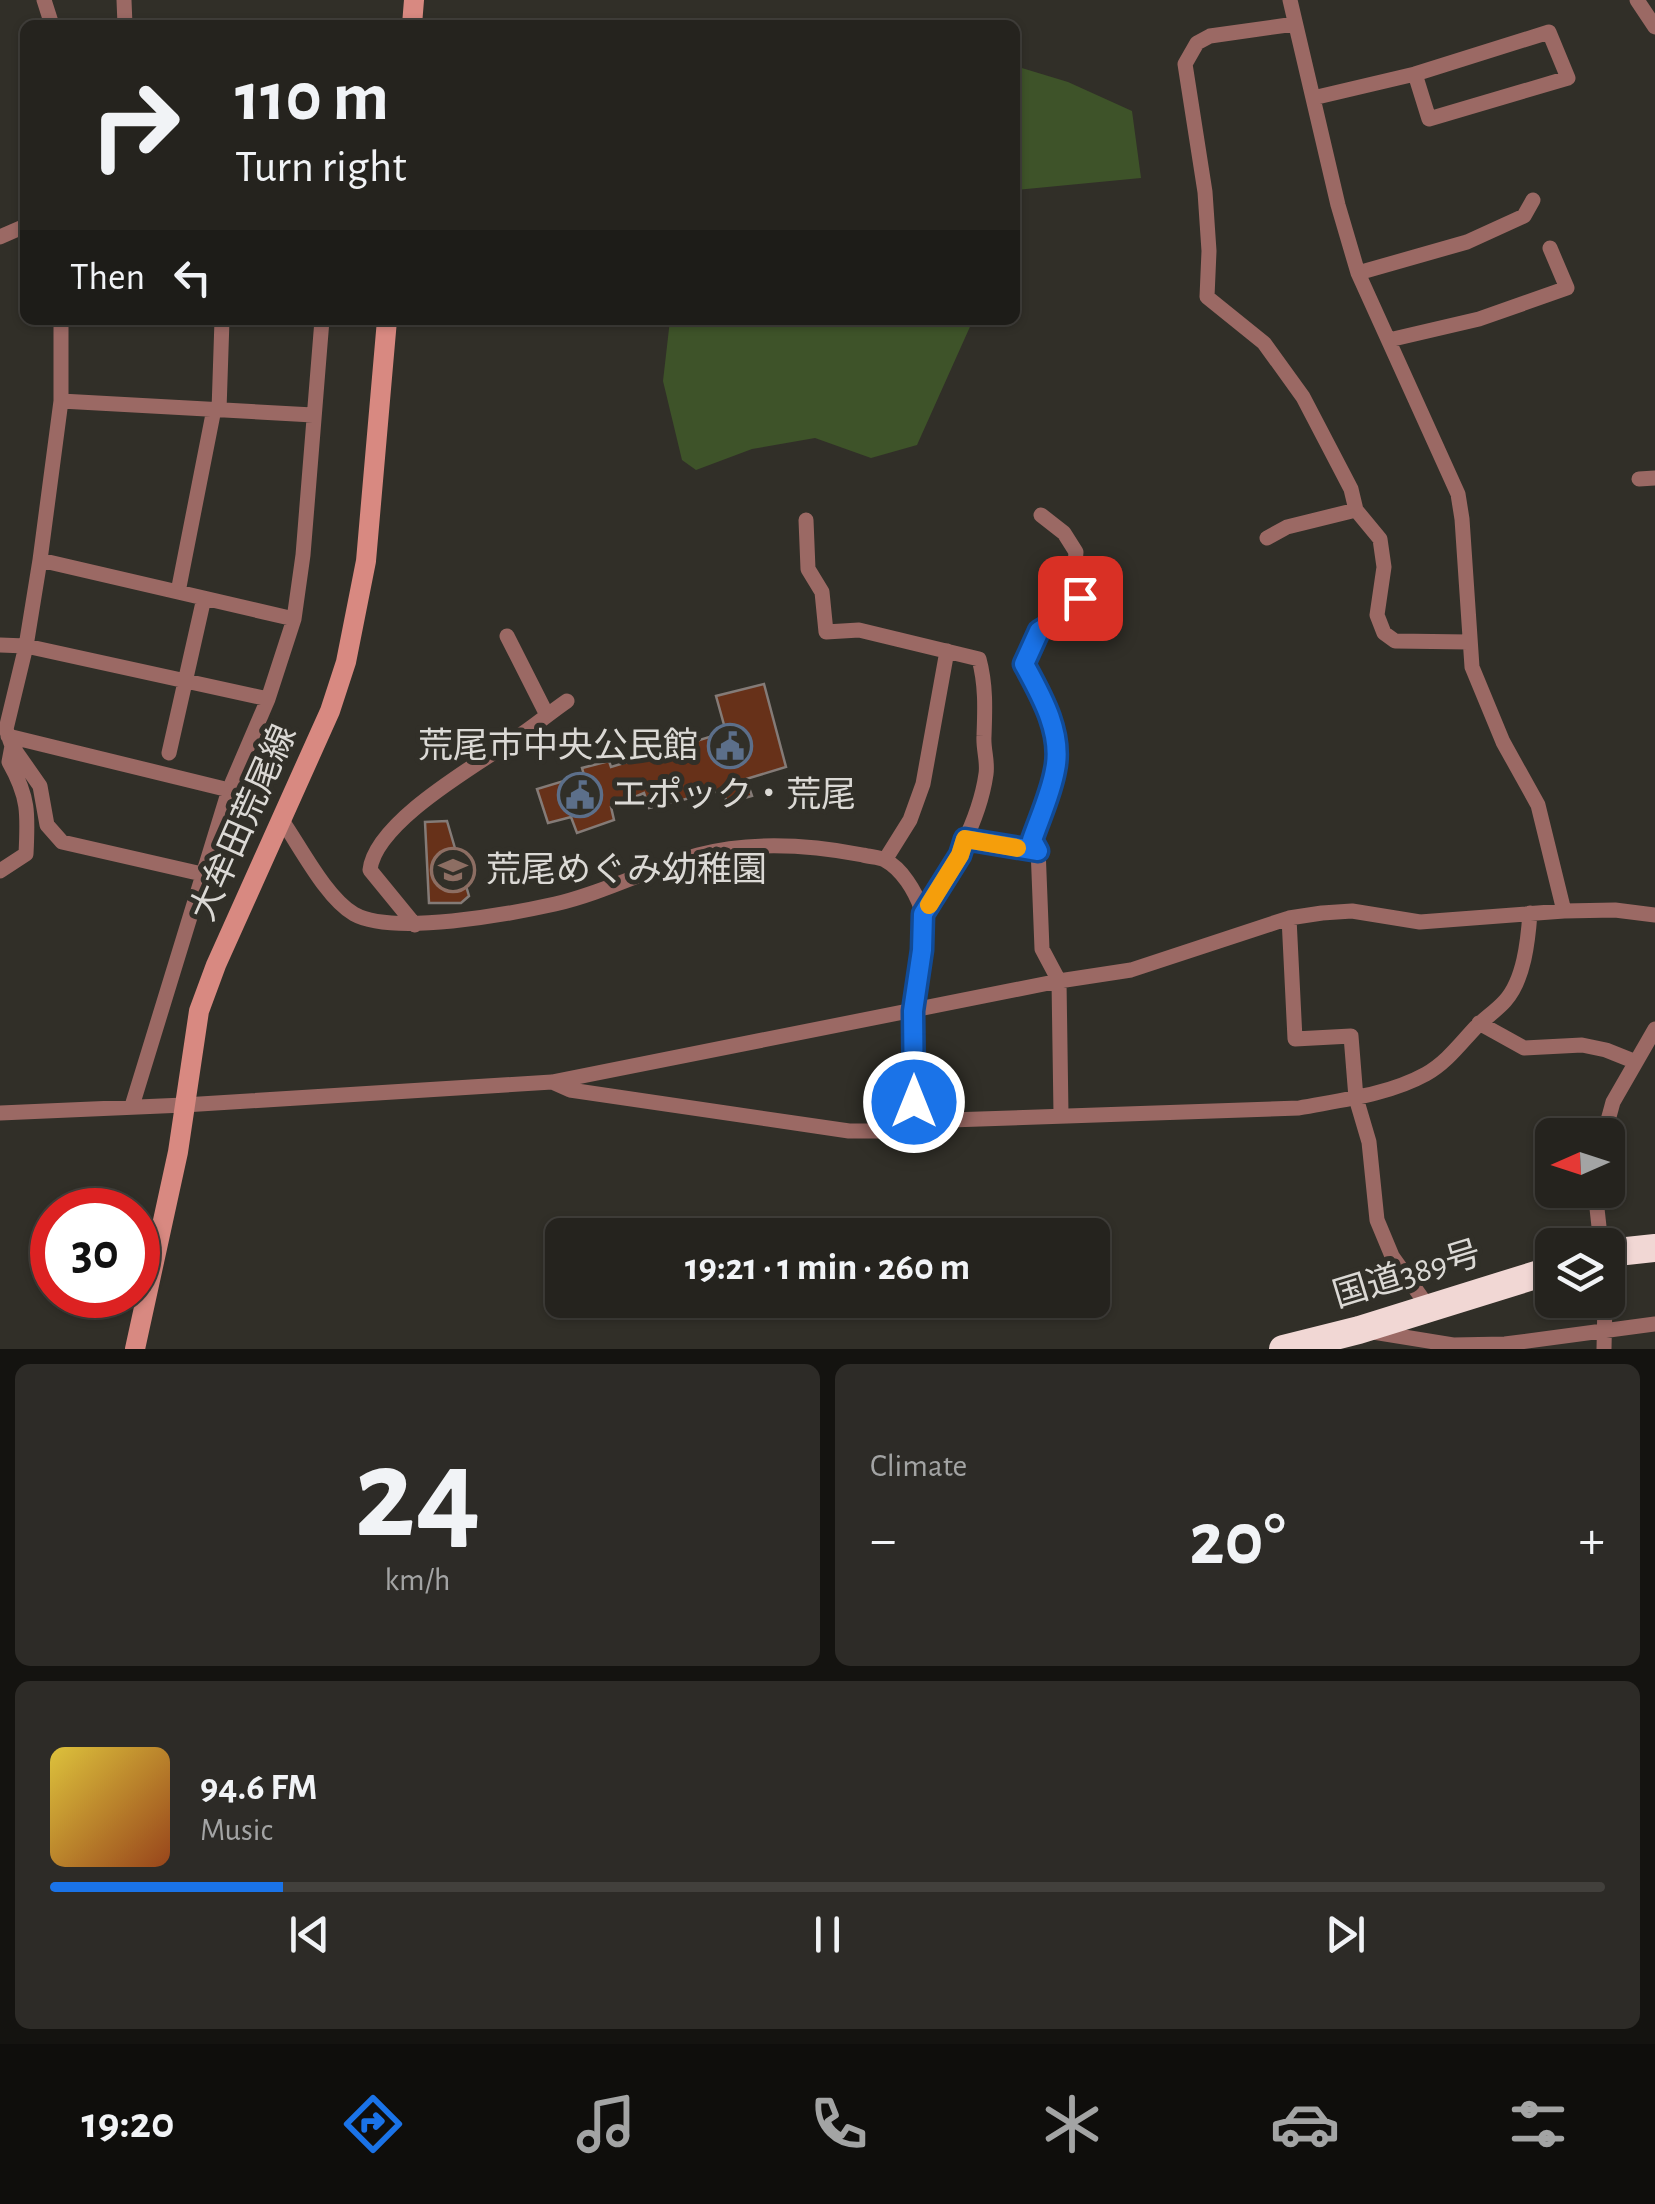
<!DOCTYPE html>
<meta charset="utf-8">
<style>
body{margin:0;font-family:"Alegreya Sans","Noto Sans JP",sans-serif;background:#2d2b27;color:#f1f3f6;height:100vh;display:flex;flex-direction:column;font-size:38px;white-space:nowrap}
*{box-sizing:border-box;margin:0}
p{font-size:32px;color:#a3a4a4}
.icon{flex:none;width:55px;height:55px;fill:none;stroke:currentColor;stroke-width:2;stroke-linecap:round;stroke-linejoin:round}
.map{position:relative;height:1349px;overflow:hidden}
.drawer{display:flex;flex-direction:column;gap:15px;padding:15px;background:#141310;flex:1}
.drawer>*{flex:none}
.guide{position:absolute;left:20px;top:20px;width:1000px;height:305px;border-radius:15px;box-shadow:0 2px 8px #0004,0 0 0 2px #42403c;background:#25231e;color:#f1f3f6;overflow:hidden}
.needle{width:65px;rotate:267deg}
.tools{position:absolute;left:1535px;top:1118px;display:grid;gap:20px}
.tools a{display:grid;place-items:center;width:90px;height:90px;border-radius:15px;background:#25231e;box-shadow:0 2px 8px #0004,0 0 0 2px #42403c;font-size:50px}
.speed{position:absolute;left:30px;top:1188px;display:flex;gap:20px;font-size:50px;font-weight:700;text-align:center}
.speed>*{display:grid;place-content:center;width:130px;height:130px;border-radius:50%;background:#25231e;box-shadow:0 2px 8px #0004,0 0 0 2px #42403c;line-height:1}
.speed .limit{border:15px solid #d22;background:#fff;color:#111}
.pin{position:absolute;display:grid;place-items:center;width:85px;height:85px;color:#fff;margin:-42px;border-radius:20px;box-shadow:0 5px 15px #0006}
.me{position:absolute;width:110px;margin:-55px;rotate:0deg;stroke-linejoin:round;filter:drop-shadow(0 0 8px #0008)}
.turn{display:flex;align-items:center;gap:35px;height:210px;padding:0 50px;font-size:45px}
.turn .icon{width:130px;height:130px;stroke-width:2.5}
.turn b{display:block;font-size:70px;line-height:85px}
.then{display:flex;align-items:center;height:95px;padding:0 50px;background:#0003;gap:20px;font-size:38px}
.big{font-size:75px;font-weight:700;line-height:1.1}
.drawer .tile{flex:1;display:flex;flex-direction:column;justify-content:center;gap:15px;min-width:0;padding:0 35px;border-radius:15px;background:#2d2b27}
.drawer .dial{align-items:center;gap:0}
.dial b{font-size:130px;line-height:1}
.song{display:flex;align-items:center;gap:30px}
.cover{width:120px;height:120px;border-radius:15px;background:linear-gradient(135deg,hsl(50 70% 55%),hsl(20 70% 35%))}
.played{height:10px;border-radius:5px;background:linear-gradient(90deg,#1a73e8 15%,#42403c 15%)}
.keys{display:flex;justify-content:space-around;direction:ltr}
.heat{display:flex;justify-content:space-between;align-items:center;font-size:55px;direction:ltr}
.drawer .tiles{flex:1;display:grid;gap:15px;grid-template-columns:1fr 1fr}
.tile:last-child{grid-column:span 2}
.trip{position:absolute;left:545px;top:1218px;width:565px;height:100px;border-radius:15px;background:#25231e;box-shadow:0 2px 8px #0004,0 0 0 2px #42403c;font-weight:700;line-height:100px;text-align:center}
.menu{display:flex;height:160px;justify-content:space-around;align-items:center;background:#0f0e0c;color:#a3a4a4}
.menu .icon{width:70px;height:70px}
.menu .selected{color:#1a73e8}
.menu b{font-size:45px;color:#f1f3f6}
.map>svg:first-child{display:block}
.green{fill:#3e5329}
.building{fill:#673119;stroke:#847b77;stroke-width:2.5}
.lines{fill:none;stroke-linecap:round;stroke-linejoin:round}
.street{stroke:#9b6964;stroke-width:15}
.secondary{stroke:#d88981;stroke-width:20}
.highway{stroke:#f1d7d4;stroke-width:28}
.route-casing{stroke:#114b97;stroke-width:25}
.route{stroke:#1a73e8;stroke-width:18}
.slow{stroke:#f59e0b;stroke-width:18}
.labels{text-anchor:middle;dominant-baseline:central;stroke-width:10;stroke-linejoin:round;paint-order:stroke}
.poi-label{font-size:35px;fill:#dbd9d5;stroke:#312f28;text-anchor:start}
.street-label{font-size:35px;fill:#dbd9d5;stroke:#312f28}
</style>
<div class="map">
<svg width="1655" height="1349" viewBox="0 0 1655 1349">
<rect width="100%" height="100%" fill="#312f28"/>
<!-- green -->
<path class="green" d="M 1015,66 L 1068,82 L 1132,111 L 1141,178 L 1015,190 Z
M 670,320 L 973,320 L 917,445 L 871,458 L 815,438 L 752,449 L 696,470 L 682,460 L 663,381 Z"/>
<!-- building -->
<path class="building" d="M 764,684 L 786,767 L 746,779 L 752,796 L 727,803 L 723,790 L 649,808 L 644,793 L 611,807 L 614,820 L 577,833 L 571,817 L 548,823 L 537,789 L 584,775 L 582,768 L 609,761 L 611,767 L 726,732 L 716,696 Z
M 447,821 L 469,896 L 461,903 L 429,903 L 425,822 Z"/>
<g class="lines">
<!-- street -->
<path class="street" d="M 44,0 L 52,25
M 124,0 L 125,25
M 1290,0 L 1338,205 L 1358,273 L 1458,494 L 1462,519 L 1472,667 L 1503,742 L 1538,805 L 1564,911
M 1637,0 L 1655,27
M 1295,24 L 1210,36 L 1197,43 L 1185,64 L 1205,192 L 1209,251 L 1207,297 L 1264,343 L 1303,397 L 1351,489 L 1356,510 L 1380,539 L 1384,567 L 1377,615 L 1384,633 L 1395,641 L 1469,642
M 1313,98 L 1415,74 L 1549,32 L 1568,78 L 1429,119 L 1415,74
M 0,237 L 25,226
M 1358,273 L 1467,242 L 1524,216 L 1533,200
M 61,320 L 61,401 L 40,560 L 26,646 L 6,729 L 12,746 L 40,786 L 47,825 L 62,842 L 202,874
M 1389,340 L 1479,319 L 1567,288 L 1550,248
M 61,401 L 313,415
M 219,410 L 222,320
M 1639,479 L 1655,478
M 1041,515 L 1064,533 L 1076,552 L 1074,576 L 1081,598 L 1075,610 L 1039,631 L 1024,663 C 1040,695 1063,733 1055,770 C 1051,793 1040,817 1032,840 L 1038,848 L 1042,949 L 1059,981 L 1061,1114
M 806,520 L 808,569 L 822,592 L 826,632 L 859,630 L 979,659 C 986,685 985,709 984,736 C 983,749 988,761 986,774 C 979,824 949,872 923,914
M 1267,538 L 1287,527 L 1356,510
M 40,560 L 294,619
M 178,592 L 214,409
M 507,636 L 547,715
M 0,645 L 26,646 L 268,699
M 8,736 L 229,790
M 169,753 L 204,598
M 281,819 C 300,846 326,898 354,914 C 393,936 510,914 555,904 C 604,893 650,868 698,855 C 751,841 811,845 863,855 C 870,857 880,857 885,860 C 902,869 915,891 921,908 C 931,941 914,980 913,1013 C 911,1051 915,1088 913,1126
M 965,839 L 1039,851
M 885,860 L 910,820 L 923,784 L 947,651
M 0,871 L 26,854 C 28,814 29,797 9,762 L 12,746
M 1289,918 L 1295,1039 L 1351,1036 L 1356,1098 L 1369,1142 L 1377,1220 L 1392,1256 L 1429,1308
M 415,925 L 370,870 C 375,823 473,767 510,742 C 530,730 548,714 567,701
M 1479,1023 L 1524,1048 L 1582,1045 L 1606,1050 L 1636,1062
M 552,1082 L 570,1090 L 849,1131 L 888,1131 L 950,1120 L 1299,1108 C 1341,1100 1388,1095 1426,1074 C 1446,1063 1460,1044 1476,1027 C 1485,1018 1496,1011 1505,1001 C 1524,980 1528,941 1530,913
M 132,1106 L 229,790 L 268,699 L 294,619 L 303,555 L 322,320
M 0,1113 L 184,1105 L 552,1082 L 1059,981 L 1131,970 L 1289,918 L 1322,913 L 1352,911 L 1420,922 L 1564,911 L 1615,910 L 1655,915
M 1604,1135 L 1613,1102 L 1655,1029
M 1595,1190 L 1601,1245
M 1373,1332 L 1453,1345 L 1505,1344 L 1655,1324
M 1604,1349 L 1605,1300"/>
<!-- secondary -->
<path class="secondary" d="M 412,25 L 414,0
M 135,1349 L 178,1152 L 199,1011 L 216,965 L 330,711 L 346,662 L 366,561 L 387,320"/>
<!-- highway -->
<path class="highway" d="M 1608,1253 L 1655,1248
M 1283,1349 L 1359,1330 L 1552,1270"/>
</g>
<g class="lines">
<defs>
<path id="route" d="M 914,1102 L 913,1011 L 922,950 L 923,914 L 960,855 L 965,839 L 1038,851 L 1032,840 C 1040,817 1051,793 1055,770 C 1063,733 1041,695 1024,664 L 1039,631 L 1075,610 L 1080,598"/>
</defs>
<!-- route casing -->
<use href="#route" class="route-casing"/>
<!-- route -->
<use href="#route" class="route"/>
<!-- slow -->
<path class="slow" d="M 929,905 L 960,855 L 965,839 L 1017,848"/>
</g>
<!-- icons -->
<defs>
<symbol id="civic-ring" viewBox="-11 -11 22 22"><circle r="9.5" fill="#312f28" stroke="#5c6f8a" stroke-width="1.5"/><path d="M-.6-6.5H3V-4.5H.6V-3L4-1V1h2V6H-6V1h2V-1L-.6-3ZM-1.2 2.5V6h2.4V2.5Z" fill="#5c6f8a"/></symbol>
<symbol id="school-ring" viewBox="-11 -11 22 22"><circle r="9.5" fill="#312f28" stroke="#8d6e63" stroke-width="1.5"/><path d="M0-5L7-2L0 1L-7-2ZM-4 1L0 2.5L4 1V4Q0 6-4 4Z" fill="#8d6e63"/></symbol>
</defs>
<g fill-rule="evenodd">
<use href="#civic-ring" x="705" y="721" width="50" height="50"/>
<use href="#civic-ring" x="555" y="770" width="50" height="50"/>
<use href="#school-ring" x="428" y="845" width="50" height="50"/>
</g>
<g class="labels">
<!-- poi labels -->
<g class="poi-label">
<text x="698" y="746" text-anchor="end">荒尾市中央公民館</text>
<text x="612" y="795">エポック・荒尾</text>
<text x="486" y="870">荒尾めぐみ幼稚園</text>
</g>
<!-- street labels -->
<g class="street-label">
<text transform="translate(244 823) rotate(-66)">大牟田荒尾線</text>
<text transform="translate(1407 1275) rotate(-17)">国道389号</text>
</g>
</g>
</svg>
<div class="tools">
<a><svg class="needle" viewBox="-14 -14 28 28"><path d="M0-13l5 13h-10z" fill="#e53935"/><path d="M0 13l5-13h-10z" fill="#a3a4a4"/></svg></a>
<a><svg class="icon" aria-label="layers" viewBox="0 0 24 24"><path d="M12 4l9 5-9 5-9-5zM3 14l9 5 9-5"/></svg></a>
</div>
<div class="speed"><div class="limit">30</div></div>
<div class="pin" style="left:1080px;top:598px;background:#d93025"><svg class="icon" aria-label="arrive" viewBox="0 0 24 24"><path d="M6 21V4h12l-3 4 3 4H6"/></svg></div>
<svg class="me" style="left:914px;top:1102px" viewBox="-20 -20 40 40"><circle r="17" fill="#1a73e8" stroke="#fff" stroke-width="3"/><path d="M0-11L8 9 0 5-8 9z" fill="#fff"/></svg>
<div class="trip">19:21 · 1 min · 260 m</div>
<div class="guide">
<div class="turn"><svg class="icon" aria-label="right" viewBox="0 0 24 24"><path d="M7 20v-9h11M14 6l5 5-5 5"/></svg><div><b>110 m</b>Turn right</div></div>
<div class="then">Then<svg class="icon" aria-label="left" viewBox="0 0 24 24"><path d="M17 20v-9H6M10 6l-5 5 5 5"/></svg></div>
</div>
</div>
<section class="drawer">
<div class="tiles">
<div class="tile dial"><b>24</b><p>km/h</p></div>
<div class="tile"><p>Climate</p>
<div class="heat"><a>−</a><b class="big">20°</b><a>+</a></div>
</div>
<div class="tile">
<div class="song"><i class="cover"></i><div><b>94.6 FM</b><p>Music</p></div></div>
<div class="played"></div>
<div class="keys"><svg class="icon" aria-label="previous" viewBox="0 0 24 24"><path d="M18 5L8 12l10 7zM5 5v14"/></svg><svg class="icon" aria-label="pause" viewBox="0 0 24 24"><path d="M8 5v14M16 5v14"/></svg><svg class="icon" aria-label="next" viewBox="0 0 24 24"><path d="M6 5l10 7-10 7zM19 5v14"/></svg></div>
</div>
</div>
</section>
<nav class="menu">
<b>19:20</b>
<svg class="icon selected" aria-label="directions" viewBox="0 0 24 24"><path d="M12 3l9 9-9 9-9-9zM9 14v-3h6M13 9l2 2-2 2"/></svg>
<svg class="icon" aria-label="music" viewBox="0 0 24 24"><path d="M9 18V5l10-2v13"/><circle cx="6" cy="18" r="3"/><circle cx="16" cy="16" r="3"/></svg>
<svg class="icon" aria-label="phone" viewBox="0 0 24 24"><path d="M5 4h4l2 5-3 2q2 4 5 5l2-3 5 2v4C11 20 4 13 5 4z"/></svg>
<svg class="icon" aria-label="climate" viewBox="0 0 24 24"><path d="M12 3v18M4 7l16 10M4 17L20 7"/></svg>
<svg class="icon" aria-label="car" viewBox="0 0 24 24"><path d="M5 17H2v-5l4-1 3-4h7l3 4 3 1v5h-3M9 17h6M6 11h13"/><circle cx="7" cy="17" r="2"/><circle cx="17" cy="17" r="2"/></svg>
<svg class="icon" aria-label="filters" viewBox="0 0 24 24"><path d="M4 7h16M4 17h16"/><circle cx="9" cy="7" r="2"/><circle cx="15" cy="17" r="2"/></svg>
</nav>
